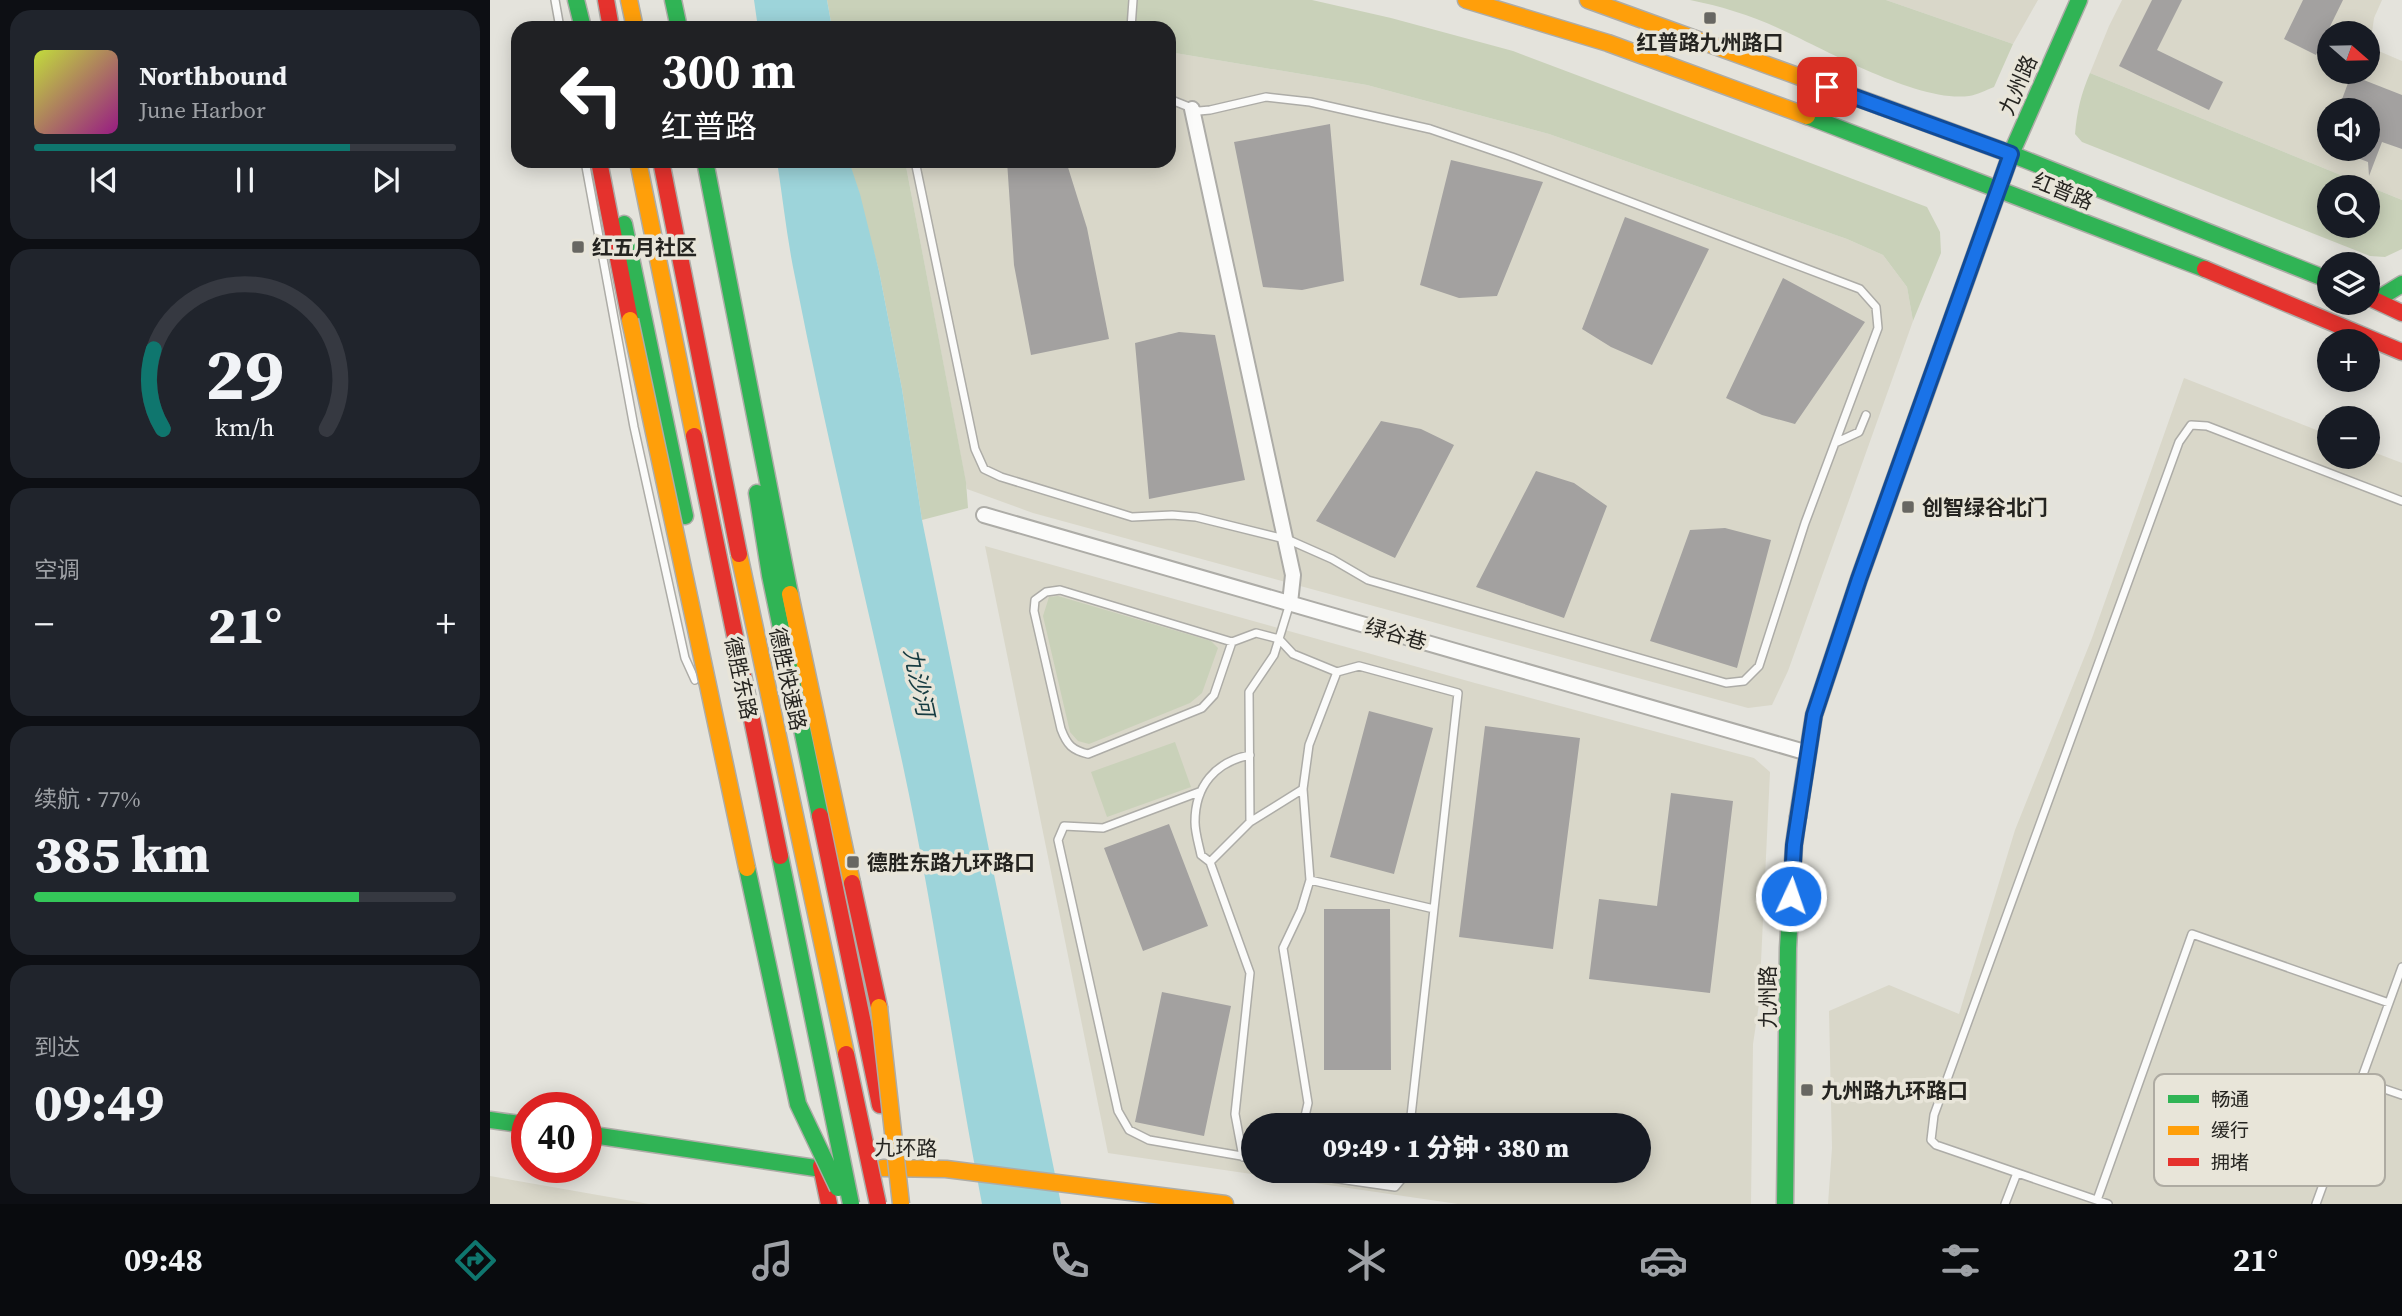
<!DOCTYPE html>
<html lang="zh">
<meta charset="utf-8">
<style>
body{margin:0;font-family:"Source Serif 4","Noto Sans SC",serif;background:#20242c;color:#f1f3f6;height:100vh;display:flex;flex-direction:column;font-size:26px;white-space:nowrap}
*{box-sizing:border-box;margin:0}
p{font-size:23px;color:#9ea1a6}
.icon{flex:none;width:38px;height:38px;fill:none;stroke:currentColor;stroke-width:2;stroke-linecap:round;stroke-linejoin:round}
.map{position:relative;flex:1;overflow:hidden}
.drawer{display:flex;flex-direction:column;gap:10px;padding:10px;background:#0d0f14;width:490px}
.drawer>*{flex:none}
.guide{position:absolute;left:21px;top:21px;width:665px;height:147px;border-radius:21px;box-shadow:0 4px 18px #0003;background:#202124;color:#fff;overflow:hidden}
.needle{width:46px;rotate:110deg}
.fabs{position:absolute;left:1827px;top:21px;display:grid;gap:14px}
.fabs a{display:grid;place-items:center;width:63px;height:63px;border-radius:50%;background:#171b24;box-shadow:0 4px 18px #0003;font-size:35px}
.speed{position:absolute;left:21px;top:1092px;display:flex;gap:14px;font-size:35px;font-weight:700;text-align:center}
.speed>*{display:grid;place-content:center;width:91px;height:91px;border-radius:50%;background:#171b24;box-shadow:0 4px 18px #0003;line-height:1}
.speed .limit{border:10px solid #d22;background:#fff;color:#111}
.pin{position:absolute;display:grid;place-items:center;width:60px;height:60px;color:#fff;margin:-30px;border-radius:14px;box-shadow:0 4px 10px #0006}
.me{position:absolute;width:77px;margin:-38px;rotate:3deg;stroke-linejoin:round;filter:drop-shadow(0 0 5px #0008)}
.turn{display:flex;align-items:center;gap:24px;height:147px;padding:0 35px;font-size:32px}
.turn .icon{width:91px;height:91px;stroke-width:2.5}
.turn b{display:block;font-size:49px;line-height:60px}
.big{font-size:52px;font-weight:800;line-height:1.1}
.drawer .widget{flex:1;display:flex;flex-direction:column;justify-content:center;gap:10px;min-width:0;padding:0 24px;border-radius:21px;background:#20242c}
.drawer .dial{align-items:center;gap:0}
.dial svg{height:182px;overflow:visible;fill:none;stroke:#363941;stroke-width:7;stroke-linecap:round;text-anchor:middle}
.dial text{fill:#f1f3f6;stroke:none}
.song{display:flex;align-items:center;gap:21px}
.cover{width:84px;height:84px;border-radius:10px;background:linear-gradient(135deg,hsl(70 70% 55%),hsl(310 70% 35%))}
.played{height:7px;border-radius:4px;background:linear-gradient(90deg,#0f766e 75%,#363941 75%)}
.keys{display:flex;justify-content:space-around;direction:ltr}
.heat{display:flex;justify-content:space-between;align-items:center;font-size:38px;direction:ltr}
.charge{height:10px;border-radius:5px;background:linear-gradient(90deg,#34c759 77%,#363941 0)}
.trip{position:absolute;left:751px;top:1113px;width:410px;height:70px;border-radius:35px;background:#171b24;box-shadow:0 4px 18px #0003;font-weight:800;line-height:70px;text-align:center}
.dock{display:flex;height:112px;justify-content:space-around;align-items:center;background:#090b0e;color:#9ea1a6}
.dock .icon{width:49px;height:49px}
.dock .current{color:#0f766e}
.dock b{font-size:32px;color:#f1f3f6}
main{display:flex;flex:1;min-height:0}
.map>svg:first-child{display:block}
.built{fill:#d9d7c9;fill-rule:evenodd}
.green{fill:#c9d1b9;fill-rule:evenodd}
.water{fill:#9dd4da}
.building{fill:#a3a1a0}
.lines{fill:none;stroke-linecap:round;stroke-linejoin:round}
.lane-casing{stroke:#adaca7;stroke-width:10}
.street-casing{stroke:#adaca7;stroke-width:18}
.fast-casing{stroke:#adaca7;stroke-width:19}
.slow-casing{stroke:#adaca7;stroke-width:19}
.jam-casing{stroke:#adaca7;stroke-width:19}
.lane{stroke:#fbfbfa;stroke-width:7}
.street{stroke:#fbfbfa;stroke-width:14}
.fast{stroke:#30b455;stroke-width:16}
.slow{stroke:#ff9f0a;stroke-width:16}
.jam{stroke:#e5322d;stroke-width:16}
.fast-bridge-casing{stroke:#adaca7;stroke-width:19;stroke-linecap:butt}
.slow-bridge-casing{stroke:#adaca7;stroke-width:19;stroke-linecap:butt}
.jam-bridge-casing{stroke:#adaca7;stroke-width:19;stroke-linecap:butt}
.fast-bridge{stroke:#30b455;stroke-width:16}
.slow-bridge{stroke:#ff9f0a;stroke-width:16}
.jam-bridge{stroke:#e5322d;stroke-width:16}
.route-casing{stroke:#114b97;stroke-width:18}
.route{stroke:#1a73e8;stroke-width:12}
.poi-dot{fill:#686762;stroke:#e8e5d9;stroke-width:2.5}
.labels{text-anchor:middle;dominant-baseline:central;stroke-width:7;stroke-linejoin:round;paint-order:stroke}
.poi-label{font-size:21px;font-weight:bold;fill:#252420;stroke:#e8e5d9;text-anchor:start}
.street-label{font-size:21px;fill:#252420;stroke:#e8e5d9}
.water-label{font-size:23px;font-style:italic;fill:#153b41;stroke:#e8e5d9}
.key{fill:#e8e5d9;stroke:#aeaba2;stroke-width:2}
.key-label{font-size:19px;fill:#252420}
</style>
<main>
<section class="drawer">
<div class="widget">
<div class="song"><i class="cover"></i><div><b>Northbound</b><p>June Harbor</p></div></div>
<div class="played"></div>
<div class="keys"><svg class="icon" aria-label="previous" viewBox="0 0 24 24"><path d="M18 5L8 12l10 7zM5 5v14"/></svg><svg class="icon" aria-label="pause" viewBox="0 0 24 24"><path d="M8 5v14M16 5v14"/></svg><svg class="icon" aria-label="next" viewBox="0 0 24 24"><path d="M6 5l10 7-10 7zM19 5v14"/></svg></div>
</div>
<div class="widget dial"><svg viewBox="0 0 100 80">
<path d="M14 69A42 42 0 1 1 86 69"/>
<path d="M14 69A42 42 0 0 1 10 34" stroke="#0f766e"/>
<text x="50" y="56" font-size="32" font-weight="700">29</text>
<text x="50" y="72" font-size="11">km/h</text>
</svg></div>
<div class="widget"><p>空调</p>
<div class="heat"><a>−</a><b class="big">21°</b><a>+</a></div>
</div>
<div class="widget"><p>续航 · 77%</p><b class="big">385 km</b><div class="charge"></div></div>
<div class="widget"><p>到达</p><b class="big">09:49</b></div>
</section>
<div class="map">
<svg width="1912" height="1204" viewBox="0 0 1912 1204">
<rect width="100%" height="100%" fill="#e4e3dc"/>
<!-- built -->
<path class="built" d="M 1396,0 L 1548,0 L 1523,44 Z
M 1632,0 L 1892,0 L 1884,18 L 1881,40 L 1884,49 L 1912,61 L 1912,200 L 1600,73 L 1619,26 ZM 1839,33 L 1878,33 L 1878,72 L 1839,72 ZM 1839,110 L 1878,110 L 1878,149 L 1839,149 Z
M 679,52 L 877,85 L 1059,134 L 1357,239 L 1393,255 L 1417,287 L 1423,321 L 1298,671 L 1282,705 L 1258,708 L 543,513 L 477,489 L 415,161 L 679,161 Z
M 1694,378 L 1839,435 L 1839,457 L 1878,457 L 1878,450 L 1912,463 L 1912,1204 L 1338,1204 L 1342,1148 L 1339,1011 L 1399,985 L 1469,1014 L 1525,830 L 1602,638 Z
M 495,546 L 985,683 L 1264,758 L 1280,772 L 1269,1004 L 1263,1044 L 1261,1204 L 968,1204 L 618,1153 ZM 763,1125 L 1148,1125 L 1148,1171 L 763,1171 Z
M 0,1176 L 159,1204 L 0,1204 Z"/>
<!-- green -->
<path class="green" d="M 337,0 L 822,0 L 901,18 L 1023,51 L 1437,207 L 1450,232 L 1451,253 L 1423,321 L 1417,287 L 1393,255 L 1357,239 L 1059,134 L 877,85 L 679,52 L 679,28 L 342,28 Z
M 1200,0 L 1396,0 L 1523,44 L 1504,87 C 1496,90 1487,95 1479,96 C 1429,103 1334,49 1288,28 C 1260,15 1230,6 1200,0 Z
M 1600,73 L 1912,200 L 1912,249 L 1895,257 L 1880,256 L 1592,142 L 1585,134 C 1587,111 1591,94 1600,73 ZM 1839,187 L 1878,187 L 1878,226 L 1839,226 Z
M 359,161 L 415,161 L 476,482 L 478,508 L 432,520 L 412,389 L 389,271 Z
M 568,596 L 721,641 L 728,648 L 712,693 L 700,703 L 599,744 L 588,741 L 580,732 L 553,616 L 559,597 Z
M 685,742 L 701,787 L 617,817 L 601,772 Z"/>
<!-- water -->
<path class="water" d="M 264,0 L 337,0 L 342,28 L 268,28 Z
M 287,161 L 359,161 L 370,194 L 389,271 L 412,389 L 432,520 L 571,1204 L 492,1204 C 463,1054 443,902 410,752 C 375,594 336,436 305,277 C 297,239 293,200 287,161 Z"/>
<!-- building -->
<path class="building" d="M 1662,0 L 1692,0 L 1667,50 L 1733,82 L 1719,110 L 1629,66 Z
M 1813,0 L 1853,0 L 1826,55 L 1794,39 Z
M 1861,75 L 1912,95 L 1912,149 L 1892,142 L 1879,176 L 1878,162 L 1847,150 L 1878,149 L 1878,110 L 1848,110 Z
M 840,124 L 854,281 L 812,290 L 773,287 L 744,142 Z
M 961,160 L 1053,182 L 1007,296 L 969,298 L 930,285 Z
M 517,161 L 576,161 L 597,228 L 619,339 L 541,355 L 524,265 Z
M 1135,217 L 1219,249 L 1162,365 L 1121,347 L 1092,329 Z
M 1293,278 L 1375,322 L 1305,424 L 1272,415 L 1236,398 Z
M 689,332 L 725,335 L 755,480 L 659,499 L 645,343 Z
M 891,421 L 931,429 L 964,445 L 905,558 L 826,521 Z
M 1046,471 L 1084,483 L 1117,506 L 1074,618 L 986,587 Z
M 1235,528 L 1281,540 L 1247,668 L 1160,641 L 1200,530 Z
M 879,711 L 943,728 L 904,874 L 840,857 Z
M 995,726 L 1090,738 L 1063,949 L 969,937 Z
M 1181,793 L 1243,801 L 1220,993 L 1099,979 L 1109,899 L 1167,906 Z
M 679,824 L 718,926 L 653,951 L 614,848 Z
M 834,909 L 900,909 L 901,1070 L 834,1070 Z
M 672,992 L 741,1006 L 714,1136 L 645,1122 Z"/>
<g class="lines">
<defs>
<path id="lane" d="M 65,0 L 70,28
M 641,28 L 643,0
M 95,161 L 144,427 L 195,658 L 205,680
M 425,161 L 485,449 L 494,469 L 511,477 L 642,517 L 682,515 L 706,517 L 799,540 L 842,559 L 878,580 L 1236,683 L 1254,681 L 1269,666 L 1315,523 L 1388,328 L 1386,307 L 1370,289 L 1022,157 L 940,129 L 820,102 L 776,97 L 720,110 L 709,111 L 679,99
M 1345,443 L 1369,432 L 1376,415
M 742,642 L 570,590 L 556,592 L 545,600 L 544,611 L 571,729 C 577,745 582,750 598,754 L 712,708 L 724,695 L 742,642 L 766,633 L 789,639 L 803,654 L 847,672 L 869,666 L 968,693 L 920,1125
M 709,792 L 613,828 L 574,826 L 568,840 L 628,1111 L 639,1130 L 659,1140 L 763,1158
M 760,822 L 759,692 L 784,655 L 800,603
M 720,862 L 760,822 L 813,789
M 820,880 L 944,909
M 1871,1081 L 1912,1095
M 813,1125 L 818,1103 L 793,948 L 811,910 L 820,880 L 813,789 L 819,745 L 847,672
M 753,1157 L 745,1114 L 760,973 L 720,862 L 711,855 C 709,845 705,833 705,822 C 705,786 725,762 760,755
M 818,1171 L 821,1175 L 905,1187 L 915,1175 L 915,1171
M 1607,1200 L 1702,934 L 1899,1003
M 1515,1204 L 1527,1173
M 1618,1204 L 1446,1145 L 1441,1140 L 1444,1115 L 1689,442 L 1701,425 L 1717,426 L 1912,501
M 1826,1204 L 1912,967"/>
<path id="street" d="M 702,109 L 803,575 L 800,603
M 494,515 L 1318,753"/>
<path id="fast" d="M 86,0 L 93,28
M 183,0 L 189,28
M 1390,106 L 1521,154 L 1839,280
M 1317,116 L 1715,269
M 215,161 L 300,594
M 134,224 L 195,516
M 1886,300 L 1912,284
M 1451,350 L 1521,154 L 1589,0
M 267,493 L 280,575 L 330,816
M 0,1120 L 37,1125
M 96,1134 L 332,1169 L 346,1168
M 1295,1204 L 1298,948 L 1304,845 L 1308,817"/>
<path id="slow" d="M 139,0 L 145,28
M 976,0 L 1118,43 L 1317,116
M 1098,0 L 1390,106
M 300,594 L 362,883
M 393,1168 L 456,1169 L 735,1204"/>
<path id="jam" d="M 116,0 L 121,28
M 109,161 L 140,320
M 1715,269 L 1912,352
M 1878,297 L 1912,313
M 330,816 L 390,1105
M 1308,817 L 1324,715 L 1369,579 L 1451,350
M 362,883 L 389,1007
M 331,1166 L 339,1204"/>
</defs>
<!-- lane casing -->
<use href="#lane" class="lane-casing"/>
<!-- street casing -->
<use href="#street" class="street-casing"/>
<!-- fast casing -->
<use href="#fast" class="fast-casing"/>
<!-- slow casing -->
<use href="#slow" class="slow-casing"/>
<!-- jam casing -->
<use href="#jam" class="jam-casing"/>
<!-- lane -->
<use href="#lane" class="lane"/>
<!-- street -->
<use href="#street" class="street"/>
<!-- fast -->
<use href="#fast" class="fast"/>
<!-- slow -->
<use href="#slow" class="slow"/>
<!-- jam -->
<use href="#jam" class="jam"/>
<defs>
<path id="fast-bridge" d="M 290,856 L 361,1204
M 257,868 L 308,1104 L 348,1188"/>
<path id="slow-bridge" d="M 148,161 L 204,436
M 140,320 L 257,868
M 249,554 L 356,1054
M 389,1007 L 411,1204"/>
<path id="jam-bridge" d="M 171,161 L 249,554
M 204,436 L 290,856
M 356,1054 L 388,1204"/>
</defs>
<!-- fast-bridge casing -->
<use href="#fast-bridge" class="fast-bridge-casing"/>
<!-- slow-bridge casing -->
<use href="#slow-bridge" class="slow-bridge-casing"/>
<!-- jam-bridge casing -->
<use href="#jam-bridge" class="jam-bridge-casing"/>
<!-- fast-bridge -->
<use href="#fast-bridge" class="fast-bridge"/>
<!-- slow-bridge -->
<use href="#slow-bridge" class="slow-bridge"/>
<!-- jam-bridge -->
<use href="#jam-bridge" class="jam-bridge"/>
</g>
<g class="lines">
<defs>
<path id="route" d="M 1301,896 L 1304,845 L 1324,715 L 1369,579 L 1521,154 L 1337,87"/>
</defs>
<!-- route casing -->
<use href="#route" class="route-casing"/>
<!-- route -->
<use href="#route" class="route"/>
</g>
<!-- markers -->
<g class="poi-dot">
<rect x="1213" y="11" width="14" height="14" rx="3.5"/>
<rect x="81" y="240" width="14" height="14" rx="3.5"/>
<rect x="1411" y="500" width="14" height="14" rx="3.5"/>
<rect x="356" y="855" width="14" height="14" rx="3.5"/>
<rect x="1310" y="1083" width="14" height="14" rx="3.5"/>
</g>
<g class="labels">
<!-- poi labels -->
<g class="poi-label">
<text x="1220" y="42" text-anchor="middle">红普路九州路口</text>
<text x="102" y="247">红五月社区</text>
<text x="1432" y="507">创智绿谷北门</text>
<text x="377" y="862">德胜东路九环路口</text>
<text x="1331" y="1090">九州路九环路口</text>
</g>
<!-- street labels -->
<g class="street-label">
<text transform="translate(1528 85) rotate(-66)">九州路</text>
<text transform="translate(1573 191) rotate(22)">红普路</text>
<text transform="translate(906 634) rotate(16)">绿谷巷</text>
<text transform="translate(251 678) rotate(78)">德胜东路</text>
<text transform="translate(298 679) rotate(78)">德胜快速路</text>
<text transform="translate(1277 997) rotate(-90)">九州路</text>
<text transform="translate(416 1148) rotate(1)">九环路</text>
</g>
<!-- water labels -->
<g class="water-label">
<text transform="translate(429 682) rotate(78)">九沙河</text>
</g>
</g>
<!-- legend -->
<rect x="1664" y="1074" width="231" height="112" rx="10" class="key"/>
<rect x="1678" y="1095" width="31" height="8" fill="#30b455"/>
<rect x="1678" y="1126" width="31" height="9" fill="#ff9f0a"/>
<rect x="1678" y="1158" width="31" height="8" fill="#e5322d"/>
<g class="key-label">
<text x="1721" y="1106">畅通</text>
<text x="1721" y="1137">缓行</text>
<text x="1721" y="1169">拥堵</text>
</g>
</svg>
<div class="fabs">
<a><svg class="needle" viewBox="-14 -14 28 28"><path d="M0-13l5 13h-10z" fill="#e53935"/><path d="M0 13l5-13h-10z" fill="#9ea1a6"/></svg></a>
<a><svg class="icon" aria-label="sound" viewBox="0 0 24 24"><path d="M4 9h4l5-4v14l-5-4H4zM17 9q2 3 0 6"/></svg></a>
<a><svg class="icon" aria-label="search" viewBox="0 0 24 24"><circle cx="10" cy="10" r="6"/><path d="M15 15l6 6"/></svg></a>
<a><svg class="icon" aria-label="layers" viewBox="0 0 24 24"><path d="M12 4l9 5-9 5-9-5zM3 14l9 5 9-5"/></svg></a>
<a>+</a>
<a>−</a>
</div>
<div class="speed"><div class="limit">40</div></div>
<div class="pin" style="left:1337px;top:87px;background:#d93025"><svg class="icon" aria-label="arrive" viewBox="0 0 24 24"><path d="M6 21V4h12l-3 4 3 4H6"/></svg></div>
<svg class="me" style="left:1301px;top:896px" viewBox="-20 -20 40 40"><circle r="17" fill="#1a73e8" stroke="#fff" stroke-width="3"/><path d="M0-11L8 9 0 5-8 9z" fill="#fff"/></svg>
<div class="trip">09:49 · 1 分钟 · 380 m</div>
<div class="guide">
<div class="turn"><svg class="icon" aria-label="left" viewBox="0 0 24 24"><path d="M17 20v-9H6M10 6l-5 5 5 5"/></svg><div><b>300 m</b>红普路</div></div>
</div>
</div>
</main>
<nav class="dock">
<b>09:48</b>
<svg class="icon current" aria-label="directions" viewBox="0 0 24 24"><path d="M12 3l9 9-9 9-9-9zM9 14v-3h6M13 9l2 2-2 2"/></svg>
<svg class="icon" aria-label="music" viewBox="0 0 24 24"><path d="M9 18V5l10-2v13"/><circle cx="6" cy="18" r="3"/><circle cx="16" cy="16" r="3"/></svg>
<svg class="icon" aria-label="phone" viewBox="0 0 24 24"><path d="M5 4h4l2 5-3 2q2 4 5 5l2-3 5 2v4C11 20 4 13 5 4z"/></svg>
<svg class="icon" aria-label="climate" viewBox="0 0 24 24"><path d="M12 3v18M4 7l16 10M4 17L20 7"/></svg>
<svg class="icon" aria-label="car" viewBox="0 0 24 24"><path d="M5 17H2v-5l4-1 3-4h7l3 4 3 1v5h-3M9 17h6M6 11h13"/><circle cx="7" cy="17" r="2"/><circle cx="17" cy="17" r="2"/></svg>
<svg class="icon" aria-label="filters" viewBox="0 0 24 24"><path d="M4 7h16M4 17h16"/><circle cx="9" cy="7" r="2"/><circle cx="15" cy="17" r="2"/></svg>
<b>21°</b>
</nav>
